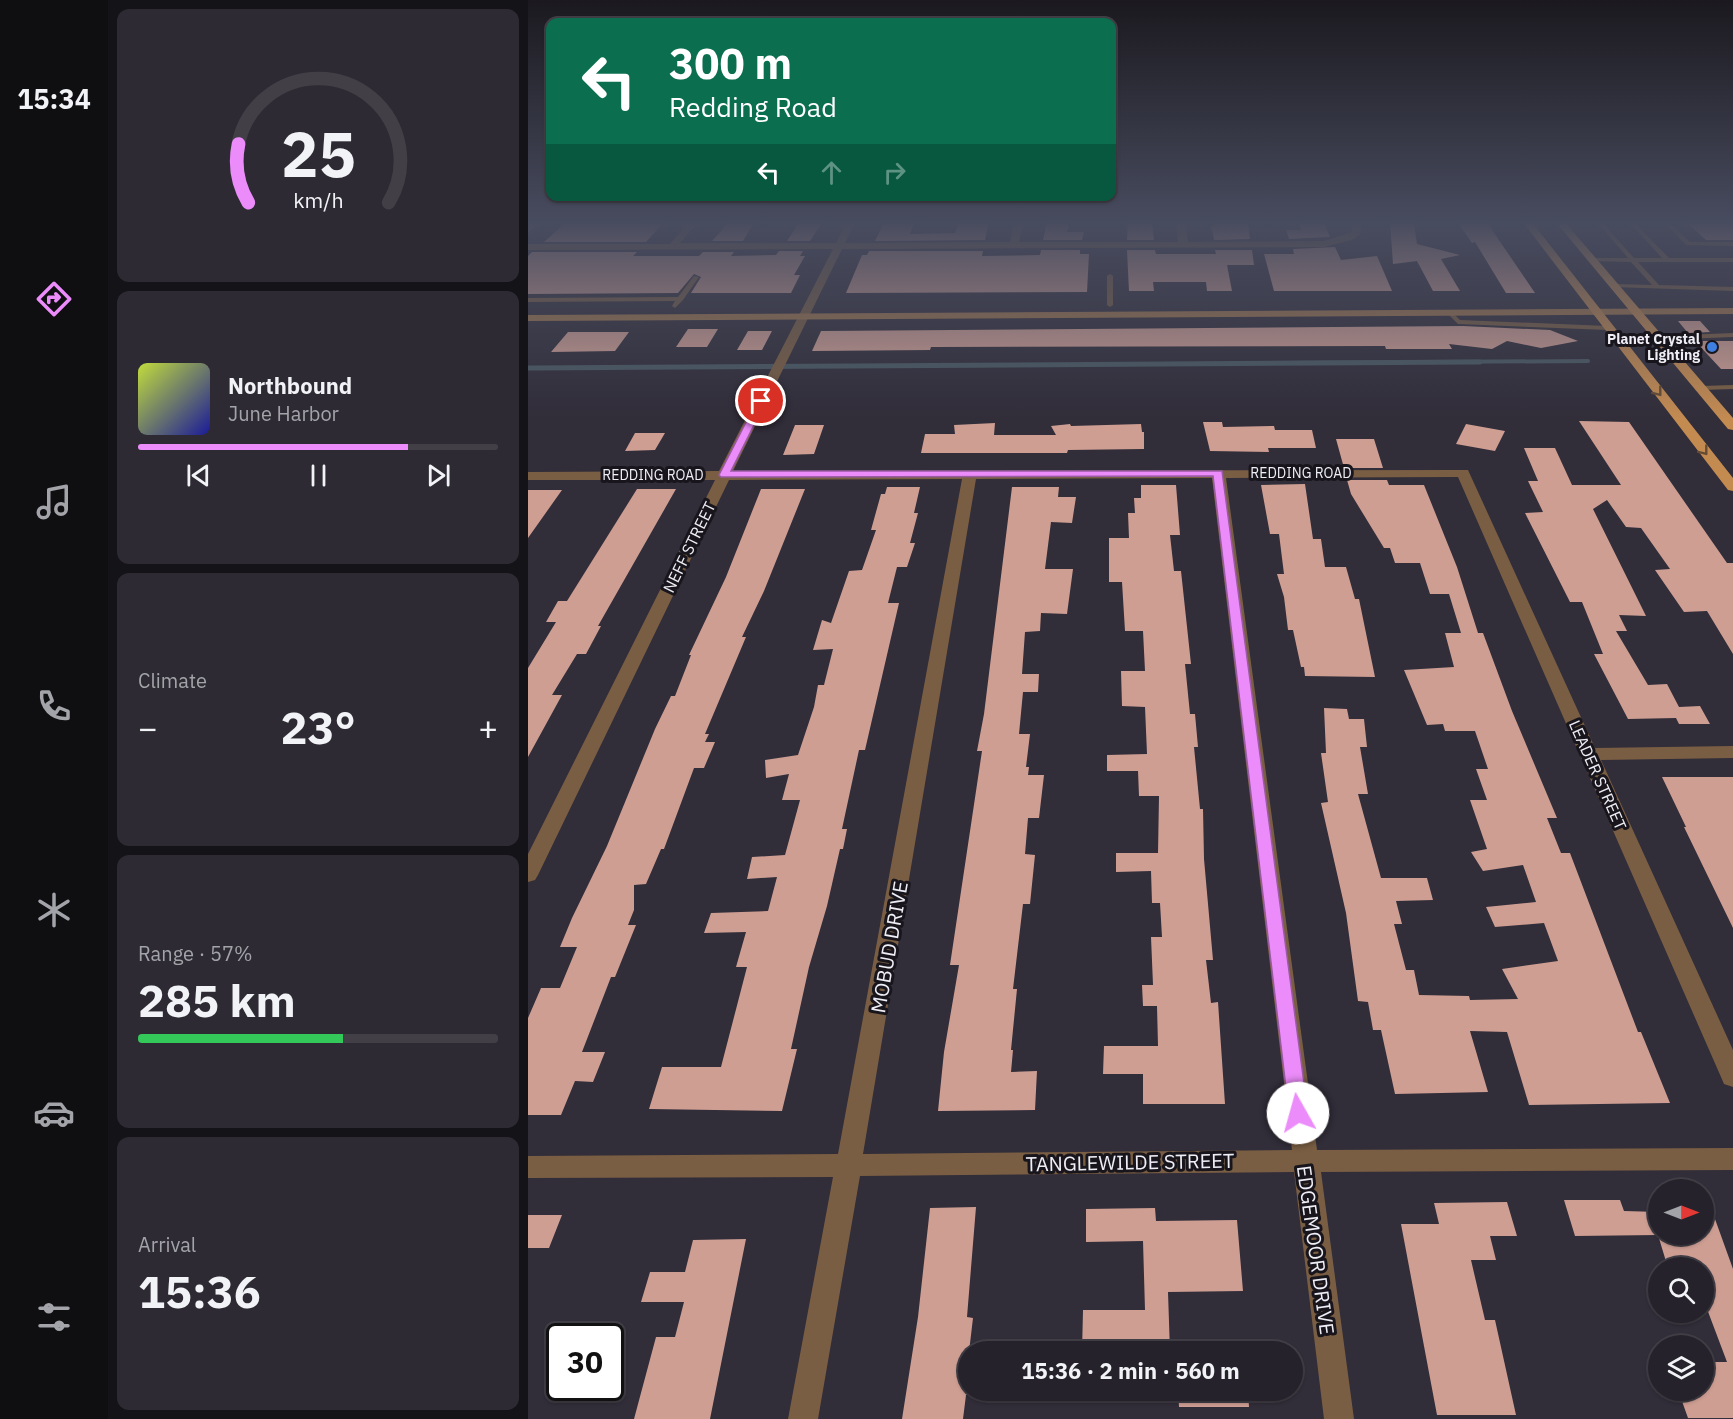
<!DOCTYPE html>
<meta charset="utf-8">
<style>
body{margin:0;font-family:"IBM Plex Sans",sans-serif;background:#2d2a33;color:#f1f3f6;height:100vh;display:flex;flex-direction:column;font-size:22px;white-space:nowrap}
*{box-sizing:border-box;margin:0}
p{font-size:20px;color:#a3a4a9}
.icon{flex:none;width:33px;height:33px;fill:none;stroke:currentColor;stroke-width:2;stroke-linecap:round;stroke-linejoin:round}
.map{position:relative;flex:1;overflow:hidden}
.panel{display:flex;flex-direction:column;gap:9px;padding:9px;background:#141318;width:420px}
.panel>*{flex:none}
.hud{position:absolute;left:18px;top:18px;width:570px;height:183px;border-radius:12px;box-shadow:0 2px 4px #0004,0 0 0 2px #423f47;background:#0b6e4f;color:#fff;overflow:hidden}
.needle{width:39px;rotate:90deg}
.tools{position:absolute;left:1120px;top:1179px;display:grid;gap:12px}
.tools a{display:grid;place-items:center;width:66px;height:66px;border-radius:50%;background:#25222b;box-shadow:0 2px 4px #0004,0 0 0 2px #423f47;font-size:30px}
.speed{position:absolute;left:18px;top:1323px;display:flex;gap:12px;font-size:30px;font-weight:700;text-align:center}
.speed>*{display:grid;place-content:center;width:78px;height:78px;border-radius:50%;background:#25222b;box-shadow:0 2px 4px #0004,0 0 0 2px #423f47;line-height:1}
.speed .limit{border:3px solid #111;border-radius:9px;background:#fff;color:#111}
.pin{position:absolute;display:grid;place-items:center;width:51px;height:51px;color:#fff;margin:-26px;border:3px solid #fff;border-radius:50%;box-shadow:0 2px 6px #0007}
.me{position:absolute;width:66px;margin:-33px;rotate:353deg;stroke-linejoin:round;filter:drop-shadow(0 0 4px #0008)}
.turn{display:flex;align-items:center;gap:21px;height:126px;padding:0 24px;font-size:27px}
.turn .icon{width:78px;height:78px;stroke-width:2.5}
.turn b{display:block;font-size:42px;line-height:51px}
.lanes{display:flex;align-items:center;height:57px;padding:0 24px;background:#0003;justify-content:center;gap:30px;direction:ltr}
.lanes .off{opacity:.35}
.big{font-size:45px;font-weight:700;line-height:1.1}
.panel .card{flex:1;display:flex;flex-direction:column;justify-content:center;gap:9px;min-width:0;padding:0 21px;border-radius:12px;background:#2d2a33}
.panel .dial{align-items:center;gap:0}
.dial svg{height:156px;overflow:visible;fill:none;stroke:#423f47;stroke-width:7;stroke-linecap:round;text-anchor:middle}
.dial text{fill:#f1f3f6;stroke:none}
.song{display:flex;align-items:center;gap:18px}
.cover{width:72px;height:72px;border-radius:9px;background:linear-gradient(135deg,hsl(70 70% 55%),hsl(240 70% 35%))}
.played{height:6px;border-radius:3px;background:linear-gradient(90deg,#ec8cfa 75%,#423f47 75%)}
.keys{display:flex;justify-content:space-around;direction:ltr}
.heat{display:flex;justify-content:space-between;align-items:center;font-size:33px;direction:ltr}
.charge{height:9px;border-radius:4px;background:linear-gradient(90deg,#34c759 57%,#423f47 0)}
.trip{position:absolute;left:430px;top:1341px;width:345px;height:60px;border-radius:30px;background:#25222b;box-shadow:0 2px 4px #0004,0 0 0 2px #423f47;font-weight:700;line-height:60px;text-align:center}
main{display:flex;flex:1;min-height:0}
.menu{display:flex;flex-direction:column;width:108px;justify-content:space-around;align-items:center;background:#0f0e11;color:#a3a4a9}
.menu .icon{width:42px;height:42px}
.menu .selected{color:#ec8cfa}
.menu b{font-size:27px;color:#f1f3f6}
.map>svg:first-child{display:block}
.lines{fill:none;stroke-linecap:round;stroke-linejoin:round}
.stream-far1{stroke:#495861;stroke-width:4}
.stream{stroke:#495861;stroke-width:5}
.building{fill:#ce9e93}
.lane{fill:#7a5e43;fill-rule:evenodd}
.street{fill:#7a5e43;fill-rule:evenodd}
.secondary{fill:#a4784c;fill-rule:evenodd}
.primary{fill:#c48b51;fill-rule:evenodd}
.oneway{stroke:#654b34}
.route{fill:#ec8cfa;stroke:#995ba2;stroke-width:1.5}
.shop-dot{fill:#3f7fe0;stroke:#18161c;stroke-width:2}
.labels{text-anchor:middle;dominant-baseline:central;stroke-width:6;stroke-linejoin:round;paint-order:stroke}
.far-poi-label{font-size:14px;font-weight:bold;fill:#efedf5;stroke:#18161c;text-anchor:end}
.far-street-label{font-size:14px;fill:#efedf5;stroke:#18161c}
.street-label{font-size:16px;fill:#efedf5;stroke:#18161c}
.near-street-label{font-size:20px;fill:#efedf5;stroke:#18161c}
</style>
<main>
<nav class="menu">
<b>15:34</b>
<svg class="icon selected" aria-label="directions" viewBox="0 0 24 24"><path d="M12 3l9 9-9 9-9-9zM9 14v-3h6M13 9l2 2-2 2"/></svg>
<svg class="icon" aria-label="music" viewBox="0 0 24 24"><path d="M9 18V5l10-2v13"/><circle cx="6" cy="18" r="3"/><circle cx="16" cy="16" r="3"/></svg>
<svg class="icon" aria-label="phone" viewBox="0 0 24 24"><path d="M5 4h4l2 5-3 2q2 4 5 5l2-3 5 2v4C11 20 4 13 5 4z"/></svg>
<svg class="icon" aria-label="climate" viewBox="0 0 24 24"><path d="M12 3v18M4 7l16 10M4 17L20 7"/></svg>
<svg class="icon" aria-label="car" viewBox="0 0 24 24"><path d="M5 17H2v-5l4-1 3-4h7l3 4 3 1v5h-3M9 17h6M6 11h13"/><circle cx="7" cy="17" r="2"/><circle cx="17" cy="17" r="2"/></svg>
<svg class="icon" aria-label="filters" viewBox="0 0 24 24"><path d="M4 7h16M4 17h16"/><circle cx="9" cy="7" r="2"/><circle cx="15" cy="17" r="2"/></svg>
</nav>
<section class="panel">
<div class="card dial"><svg viewBox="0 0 100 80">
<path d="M14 69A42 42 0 1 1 86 69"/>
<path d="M14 69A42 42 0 0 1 9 39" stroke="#ec8cfa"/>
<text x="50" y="56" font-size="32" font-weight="700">25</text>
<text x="50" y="72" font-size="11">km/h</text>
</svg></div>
<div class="card">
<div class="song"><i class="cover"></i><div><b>Northbound</b><p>June Harbor</p></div></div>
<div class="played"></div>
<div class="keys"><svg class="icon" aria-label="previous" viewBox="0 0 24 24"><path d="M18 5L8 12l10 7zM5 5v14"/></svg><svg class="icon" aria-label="pause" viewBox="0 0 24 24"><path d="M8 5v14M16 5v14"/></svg><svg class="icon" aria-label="next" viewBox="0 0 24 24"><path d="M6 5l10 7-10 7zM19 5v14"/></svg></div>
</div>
<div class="card"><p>Climate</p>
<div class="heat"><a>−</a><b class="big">23°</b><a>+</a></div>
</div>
<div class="card"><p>Range · 57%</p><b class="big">285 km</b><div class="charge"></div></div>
<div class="card"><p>Arrival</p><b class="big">15:36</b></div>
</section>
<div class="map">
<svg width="1205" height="1419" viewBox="0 0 1205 1419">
<rect width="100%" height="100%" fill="#312d39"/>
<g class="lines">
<!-- stream-far1 -->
<path class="stream-far1" d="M 725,363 L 1060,361"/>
<!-- stream -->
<path class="stream" d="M 0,368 L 952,362"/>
</g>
<!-- building -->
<path class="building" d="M 113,221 L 137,221 L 118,242 L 16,242 L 36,224 L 111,224 Z
M 202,221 L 227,221 L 215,241 L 184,241 Z
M 272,221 L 295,221 L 282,241 L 259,241 Z
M 357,221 L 387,221 L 382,234 L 427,233 L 431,223 L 461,221 L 457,240 L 347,241 Z
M 519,221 L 542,221 L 539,232 L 556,232 L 554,240 L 515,240 Z
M 600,221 L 624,221 L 626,240 L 599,240 Z
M 686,221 L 720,221 L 722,239 L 686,240 L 683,226 L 686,226 Z
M 776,221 L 795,221 L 802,237 L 761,239 L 758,230 L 773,230 L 771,224 L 778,224 Z
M 929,221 L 958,221 L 1007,293 L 978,293 L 947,242 L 944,243 Z
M 1157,221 L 1205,221 L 1205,240 L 1178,240 Z
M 862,222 L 886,223 L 889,244 L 932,255 L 913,259 L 932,291 L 905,291 L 889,261 L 865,264 Z
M 807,247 L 813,260 L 849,256 L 864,291 L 746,291 L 736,254 L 766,254 L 765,249 Z
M 513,250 L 552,250 L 552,254 L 561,254 L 559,292 L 318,293 L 334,255 L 339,255 L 341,251 L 455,251 L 454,256 L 512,255 Z
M 599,250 L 627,250 L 628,254 L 688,254 L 687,250 L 724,250 L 726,265 L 699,265 L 704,291 L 679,291 L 678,282 L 625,282 L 626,291 L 601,291 Z
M 251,251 L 275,251 L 272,256 L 277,256 L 266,275 L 272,275 L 263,293 L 163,293 L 173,277 L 166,274 L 150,293 L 0,294 L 0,256 L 4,252 L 109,252 L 105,256 L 171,256 L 175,252 L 206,252 L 203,256 L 248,255 Z
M 1150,321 L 1172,321 L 1182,332 L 1160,333 Z
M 935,326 L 1022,330 L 1050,341 L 1013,348 L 979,341 L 964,349 L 921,344 L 924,349 L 858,349 L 857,346 L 403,347 L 402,350 L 284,351 L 293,331 Z
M 160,329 L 190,329 L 179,347 L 148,347 Z
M 220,331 L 244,331 L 234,350 L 209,350 Z
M 40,332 L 101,332 L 87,351 L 23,352 Z
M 1167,341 L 1205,341 L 1205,369 L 1193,369 Z
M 1051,421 L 1101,422 L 1199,563 L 1205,563 L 1205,654 L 1179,611 L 1156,612 L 1127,570 L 1142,569 L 1113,528 L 1098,527 L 1079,500 L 1065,509 L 1118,616 L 1091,615 L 1099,631 L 1088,631 L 1120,685 L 1139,684 L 1151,707 L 1172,706 L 1182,724 L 1151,724 L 1148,718 L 1100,719 L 1066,654 L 1075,654 L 1054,602 L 1042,602 L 997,513 L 1015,512 L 1000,481 L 1010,481 L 996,448 L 1027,448 L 1044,485 L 1093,485 Z
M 675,422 L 694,422 L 695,427 L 746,426 L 747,430 L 784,430 L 788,448 L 740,448 L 741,452 L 682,451 Z
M 467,423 L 466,435 L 528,435 L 523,426 L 542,424 L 543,426 L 613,424 L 614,432 L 616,432 L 616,449 L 540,450 L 539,453 L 393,453 L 397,434 L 427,434 L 426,425 Z
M 938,424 L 977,431 L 967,451 L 928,444 Z
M 267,425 L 296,425 L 286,454 L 255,455 Z
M 107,433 L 137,433 L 127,450 L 97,451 Z
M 808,439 L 846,439 L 855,468 L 816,468 Z
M 819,480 L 859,480 L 861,485 L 896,485 L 929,567 L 950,633 L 955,633 L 984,711 L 1029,818 L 1019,818 L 1033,853 L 1042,853 L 1110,1032 L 1113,1032 L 1142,1103 L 1001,1105 L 979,1032 L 942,1031 L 960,1092 L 867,1094 L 853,1030 L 845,1030 L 840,1002 L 830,1001 L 818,913 L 793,803 L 800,802 L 793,753 L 798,753 L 796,708 L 819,709 L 821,719 L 836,719 L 839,747 L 832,747 L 840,794 L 830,794 L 853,878 L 899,878 L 905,900 L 868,901 L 874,924 L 866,924 L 878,970 L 886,970 L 891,995 L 941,996 L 942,1000 L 990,999 L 974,969 L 1030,961 L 1016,923 L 967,927 L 958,907 L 1008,902 L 995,865 L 955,871 L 943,852 L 959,849 L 942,800 L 959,800 L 948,769 L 960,769 L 947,731 L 917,731 L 915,724 L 899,725 L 876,670 L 926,667 L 917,633 L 933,633 L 921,594 L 902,594 L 892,563 L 867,563 L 862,548 L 856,548 L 823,494 Z
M 777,484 L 785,539 L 793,539 L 797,567 L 818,567 L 827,599 L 831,599 L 847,677 L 777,676 L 776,667 L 773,667 L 765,630 L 760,630 L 756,597 L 749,574 L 756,574 L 751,534 L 742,534 L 733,485 Z
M 613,485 L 648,485 L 652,535 L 642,535 L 646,571 L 653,571 L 663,664 L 657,664 L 662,714 L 667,714 L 670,747 L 666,747 L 672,809 L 675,809 L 676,859 L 685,960 L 678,960 L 683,1003 L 690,1002 L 697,1104 L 615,1104 L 615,1074 L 575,1074 L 576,1046 L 630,1046 L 629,1006 L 615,1006 L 614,985 L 625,985 L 623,937 L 634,937 L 632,903 L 624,903 L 623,871 L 588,872 L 588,853 L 630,853 L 631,796 L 611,796 L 610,771 L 579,771 L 579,755 L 619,754 L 617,707 L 594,706 L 593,671 L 617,671 L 615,631 L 597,631 L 594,582 L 581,582 L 581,538 L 601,538 L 600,513 L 607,513 L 606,498 L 613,498 Z
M 359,487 L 392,487 L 386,513 L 390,513 L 382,543 L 387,543 L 379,567 L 369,567 L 360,603 L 371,603 L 337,750 L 331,750 L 314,829 L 319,829 L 315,849 L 312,849 L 299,906 L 281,967 L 263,1049 L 269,1049 L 254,1111 L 121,1109 L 134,1067 L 193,1067 L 219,967 L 208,967 L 218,932 L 176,933 L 183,913 L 240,911 L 249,877 L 219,879 L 224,857 L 257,855 L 272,800 L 254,800 L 261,774 L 238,778 L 237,760 L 270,755 L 286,707 L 290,685 L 296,685 L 305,649 L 285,650 L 294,620 L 303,623 L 321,571 L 334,570 L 348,530 L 343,530 L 353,494 L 357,494 Z
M 484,487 L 531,487 L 530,497 L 548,497 L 544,523 L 523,522 L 517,569 L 545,569 L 539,614 L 513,613 L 512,631 L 497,632 L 494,674 L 511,674 L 510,692 L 495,692 L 491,734 L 502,734 L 498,767 L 501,767 L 500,775 L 516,775 L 511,818 L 500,818 L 497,854 L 507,855 L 502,904 L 495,904 L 485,989 L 489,989 L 483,1050 L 485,1050 L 483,1072 L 509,1071 L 507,1110 L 410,1111 L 416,1052 L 431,965 L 422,965 L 454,751 L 449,751 L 456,714 Z
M 109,489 L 148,489 L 70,626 L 73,626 L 58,654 L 49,654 L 24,695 L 34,695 L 0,757 L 0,668 L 28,622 L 18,622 L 30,601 L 39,601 Z
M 233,489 L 277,489 L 236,591 L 214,637 L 218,637 L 177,734 L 181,734 L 177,742 L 187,742 L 176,768 L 166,768 L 136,849 L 133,849 L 118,884 L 106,885 L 106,910 L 100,925 L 108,925 L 87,977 L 83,977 L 54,1052 L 77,1052 L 65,1082 L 47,1081 L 33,1115 L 0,1115 L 0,1018 L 13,988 L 32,988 L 49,947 L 32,947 L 44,918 L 79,846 L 127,729 L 143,696 L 147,696 L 163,655 L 161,655 L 198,577 Z
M 0,490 L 34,490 L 0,538 Z
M 1134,777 L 1205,777 L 1205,928 L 1156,827 L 1158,827 Z
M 1178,1194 L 1205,1269 L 1205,1418 L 1160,1418 L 1150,1390 L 1176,1390 L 1176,1362 L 1199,1362 L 1176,1301 L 1176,1268 L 1140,1268 L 1130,1235 L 1047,1236 L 1036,1200 L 1092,1200 L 1096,1211 L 1131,1212 L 1131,1234 L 1176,1234 L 1176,1195 Z
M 979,1202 L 989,1236 L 962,1236 L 968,1260 L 943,1260 L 957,1320 L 967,1320 L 988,1415 L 909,1415 L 873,1224 L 911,1224 L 906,1203 Z
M 448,1207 L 439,1317 L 445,1318 L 441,1352 L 441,1395 L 438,1395 L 435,1419 L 374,1419 L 390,1317 L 402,1208 Z
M 627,1208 L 628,1221 L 709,1220 L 715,1291 L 640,1292 L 642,1352 L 554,1352 L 555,1310 L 617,1310 L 615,1241 L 558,1242 L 558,1209 Z
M 0,1215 L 34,1215 L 21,1248 L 0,1248 Z
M 218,1239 L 182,1419 L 106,1419 L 128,1337 L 147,1337 L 156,1302 L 113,1302 L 122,1272 L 157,1272 L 165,1240 Z
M 650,1390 L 720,1390 L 721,1407 L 651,1407 Z"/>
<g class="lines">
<!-- lane -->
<path class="lane" d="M 1068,221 L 1073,221 L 1106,258 L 1134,258 L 1100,221 L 1105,221 L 1141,258 L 1205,258 L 1205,262 L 1110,262 L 1131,285 L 1205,287 L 1205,291 L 1085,287 L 1085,285 L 1087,284 L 1124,285 L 1103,262 L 1062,261 L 1062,259 L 1064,258 L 1100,258 Z
M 1135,221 L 1140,221 L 1162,242 L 1205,242 L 1205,246 L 1158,245 Z
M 582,274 L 585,276 L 585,305 L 582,307 L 579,305 L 579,276 Z
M 166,276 L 171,277 L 155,300 L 147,308 L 144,306 L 147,301 L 0,302 L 0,298 L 150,297 Z
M 921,313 L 925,313 L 932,320 L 1080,326 L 1083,328 L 1080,330 L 930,324 L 921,315 Z
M 1205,333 L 1205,337 L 1130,340 L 1127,338 L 1130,336 Z
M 1205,385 L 1205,389 L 1173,390 L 1169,388 L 1173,386 Z"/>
<!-- street -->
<path class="street" d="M 5,221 L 15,221 L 0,233 L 0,225 Z
M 162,221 L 171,221 L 152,243 L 308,243 L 319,221 L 328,221 L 317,243 L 482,242 L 486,221 L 496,221 L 491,242 L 650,242 L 648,221 L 658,221 L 660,242 L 796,241 L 824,232 L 824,221 L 834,221 L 832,235 L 824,240 L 796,247 L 314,249 L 205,471 L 940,470 L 1067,748 L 1205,746 L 1205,758 L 1073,760 L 1205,1050 L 1205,1087 L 1196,1084 L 1193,1077 L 930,477 L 698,478 L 789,1150 L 1205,1148 L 1205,1170 L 793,1172 L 826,1419 L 796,1419 L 766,1172 L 332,1176 L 290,1419 L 260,1419 L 305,1177 L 0,1178 L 0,1156 L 310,1154 L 434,479 L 201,480 L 10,875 L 7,880 L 0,882 L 0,854 L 187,480 L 0,480 L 0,472 L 191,471 L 305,249 L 0,250 L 0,244 L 142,244 ZM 684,478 L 764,1150 L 335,1154 L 448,479 Z"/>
<!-- secondary -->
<path class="secondary" d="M 1205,308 L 1205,314 L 0,321 L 0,315 Z"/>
<!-- primary -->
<path class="primary" d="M 994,221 L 1003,221 L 1205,478 L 1205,491 L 1200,490 Z
M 1027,221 L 1036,221 L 1205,418 L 1205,430 L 1200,429 Z"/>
</g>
<!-- one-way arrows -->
<defs><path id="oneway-chevron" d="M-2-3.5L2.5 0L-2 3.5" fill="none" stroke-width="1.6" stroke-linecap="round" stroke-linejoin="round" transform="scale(1.5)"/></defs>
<g class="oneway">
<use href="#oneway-chevron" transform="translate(1130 392) rotate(52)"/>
<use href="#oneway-chevron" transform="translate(1176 451) rotate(52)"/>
</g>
<!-- sky -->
<linearGradient id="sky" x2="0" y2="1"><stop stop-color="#1b191f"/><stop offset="0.53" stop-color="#484c5f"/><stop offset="1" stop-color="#484c5f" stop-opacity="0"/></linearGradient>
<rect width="1205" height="420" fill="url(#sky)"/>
<!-- route -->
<path class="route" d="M 230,399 L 238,401 L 203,471 L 694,471 L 780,1113 L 777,1119 L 770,1121 L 764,1119 L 761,1113 L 685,476 L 193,477 L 191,475 Z"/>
<!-- markers -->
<circle class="shop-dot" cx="1184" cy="347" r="6"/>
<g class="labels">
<!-- far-poi labels -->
<g class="far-poi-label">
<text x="1172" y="339">Planet Crystal<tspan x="1172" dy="16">Lighting</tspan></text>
</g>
<!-- far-street labels -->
<g class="far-street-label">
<text x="773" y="473">REDDING ROAD</text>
<text x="125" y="475">REDDING ROAD</text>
</g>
<!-- street labels -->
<g class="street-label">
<text transform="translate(161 547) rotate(-64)">NEFF STREET</text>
<text transform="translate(1070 775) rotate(66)">LEADER STREET</text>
</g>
<!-- near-street labels -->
<g class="near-street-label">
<text transform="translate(361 947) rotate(-80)">MOBUD DRIVE</text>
<text transform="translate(602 1162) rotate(-1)">TANGLEWILDE STREET</text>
<text transform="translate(788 1250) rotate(82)">EDGEMOOR DRIVE</text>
</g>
</g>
</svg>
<div class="tools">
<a><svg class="needle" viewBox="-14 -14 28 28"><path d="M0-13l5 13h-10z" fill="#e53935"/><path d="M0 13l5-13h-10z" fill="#a3a4a9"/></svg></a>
<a><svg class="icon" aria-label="search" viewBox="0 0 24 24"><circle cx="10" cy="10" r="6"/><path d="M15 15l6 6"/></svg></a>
<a><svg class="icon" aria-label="layers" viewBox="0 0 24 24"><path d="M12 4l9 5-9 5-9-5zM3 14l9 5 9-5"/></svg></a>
</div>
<div class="speed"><div class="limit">30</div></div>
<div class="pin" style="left:233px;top:401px;background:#d93025"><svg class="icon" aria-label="arrive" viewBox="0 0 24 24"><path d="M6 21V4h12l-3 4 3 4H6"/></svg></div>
<svg class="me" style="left:770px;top:1113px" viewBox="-20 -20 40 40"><circle r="19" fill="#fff"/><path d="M0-13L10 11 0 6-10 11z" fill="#ec8cfa"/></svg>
<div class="trip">15:36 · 2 min · 560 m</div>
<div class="hud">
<div class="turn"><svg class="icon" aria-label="left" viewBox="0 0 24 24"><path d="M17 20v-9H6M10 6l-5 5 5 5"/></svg><div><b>300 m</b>Redding Road</div></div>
<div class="lanes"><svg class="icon" aria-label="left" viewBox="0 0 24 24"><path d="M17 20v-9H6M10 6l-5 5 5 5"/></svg><svg class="icon off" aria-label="ahead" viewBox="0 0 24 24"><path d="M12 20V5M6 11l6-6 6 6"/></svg><svg class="icon off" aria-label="right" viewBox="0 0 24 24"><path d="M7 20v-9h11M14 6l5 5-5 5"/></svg></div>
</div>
</div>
</main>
